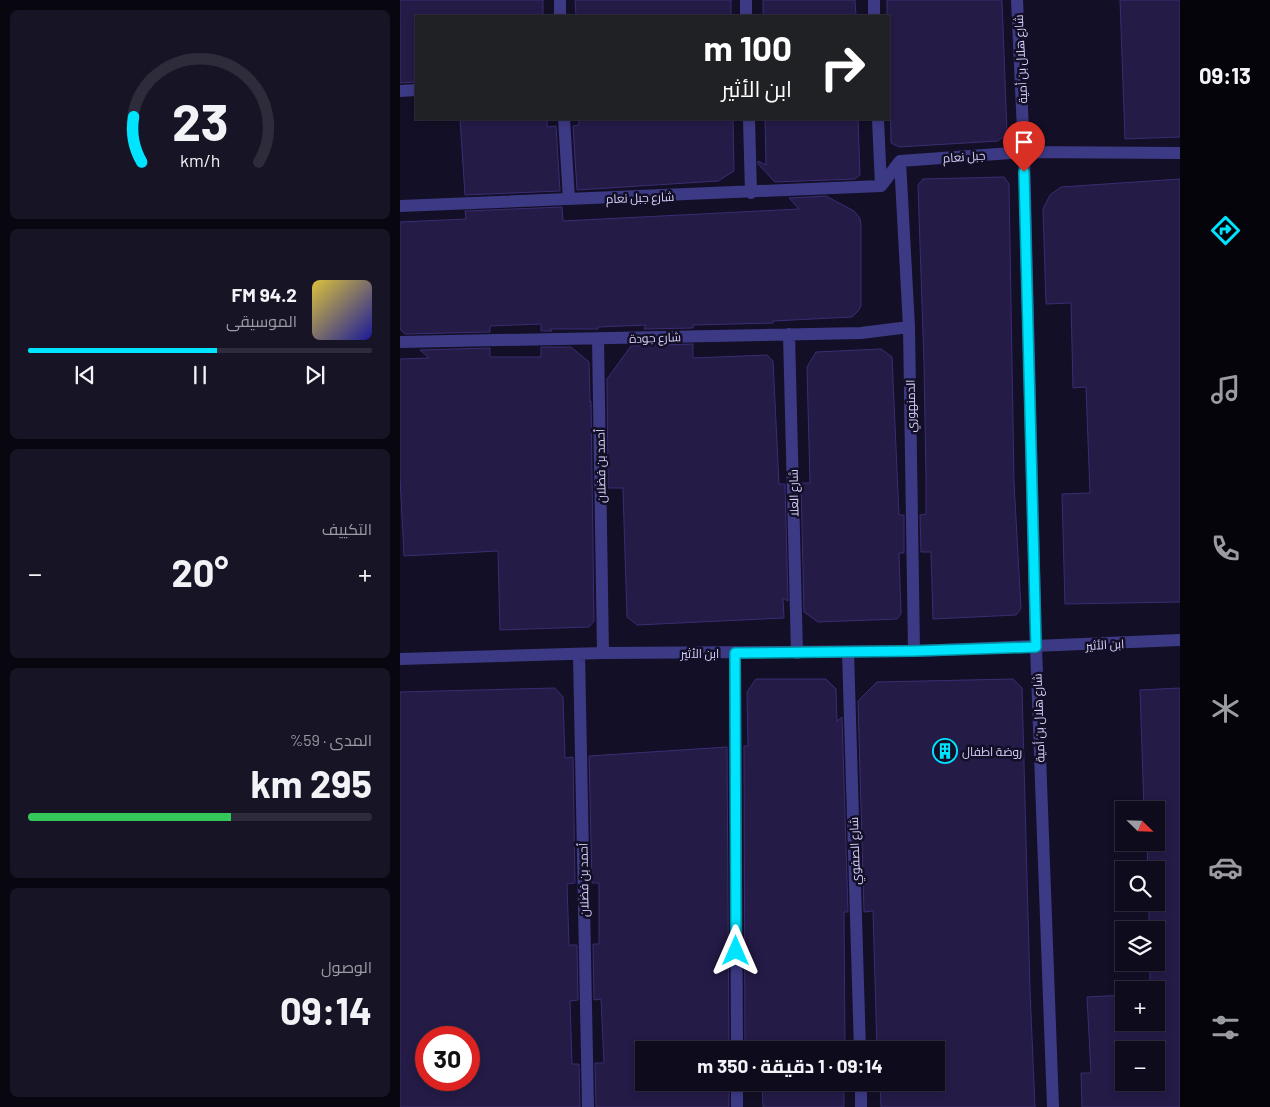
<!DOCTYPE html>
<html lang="ar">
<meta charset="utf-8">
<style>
body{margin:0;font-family:Barlow,Cairo,sans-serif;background:#171425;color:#f1f3f6;direction:rtl;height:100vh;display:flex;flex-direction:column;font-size:19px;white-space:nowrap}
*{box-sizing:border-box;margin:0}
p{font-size:16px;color:#9b9ba3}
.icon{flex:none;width:28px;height:28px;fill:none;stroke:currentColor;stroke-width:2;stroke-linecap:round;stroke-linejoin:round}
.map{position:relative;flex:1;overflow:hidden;direction:ltr}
.drawer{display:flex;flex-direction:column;gap:10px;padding:10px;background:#08060f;width:400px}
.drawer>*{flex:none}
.hud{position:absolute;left:15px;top:15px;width:475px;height:105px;border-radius:0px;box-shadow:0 2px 8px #0003,0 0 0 1px #2e2b3b;direction:rtl;background:#202124;color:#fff;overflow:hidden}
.needle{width:32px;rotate:113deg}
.buttons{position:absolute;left:715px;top:801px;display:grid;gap:10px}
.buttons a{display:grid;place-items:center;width:50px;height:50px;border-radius:0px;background:#0e0b1c;box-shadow:0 2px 8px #0003,0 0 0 1px #2e2b3b;font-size:25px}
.speed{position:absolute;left:15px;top:1026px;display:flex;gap:10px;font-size:25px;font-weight:700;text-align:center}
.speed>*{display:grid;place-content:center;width:65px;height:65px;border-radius:50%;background:#0e0b1c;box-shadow:0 2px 8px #0003,0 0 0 1px #2e2b3b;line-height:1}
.speed .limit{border:8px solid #d22;background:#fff;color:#111}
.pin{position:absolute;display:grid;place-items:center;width:42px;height:42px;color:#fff;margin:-51px -21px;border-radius:50% 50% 50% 0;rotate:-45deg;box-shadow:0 0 5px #0007}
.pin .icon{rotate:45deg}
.me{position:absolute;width:55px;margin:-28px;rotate:0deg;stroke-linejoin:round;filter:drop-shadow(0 0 4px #0008)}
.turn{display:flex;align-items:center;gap:18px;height:105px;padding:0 15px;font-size:22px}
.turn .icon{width:65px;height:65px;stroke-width:2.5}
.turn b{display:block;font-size:35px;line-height:42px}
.big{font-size:38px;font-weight:700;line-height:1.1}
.drawer .tile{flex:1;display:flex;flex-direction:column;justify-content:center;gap:8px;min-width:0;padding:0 18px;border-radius:8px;background:#171425}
.drawer .dial{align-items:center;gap:0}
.dial svg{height:130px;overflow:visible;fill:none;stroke:#2e2b3b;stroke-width:7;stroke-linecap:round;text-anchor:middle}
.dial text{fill:#f1f3f6;stroke:none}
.song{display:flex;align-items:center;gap:15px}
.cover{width:60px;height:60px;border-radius:8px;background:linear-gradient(135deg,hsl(50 70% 55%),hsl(240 70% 35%))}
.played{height:5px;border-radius:2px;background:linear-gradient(90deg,#00e5ff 55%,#2e2b3b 55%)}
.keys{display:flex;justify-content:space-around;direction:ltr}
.heat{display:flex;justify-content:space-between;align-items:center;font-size:28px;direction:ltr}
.charge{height:8px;border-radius:4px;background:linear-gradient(90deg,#34c759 59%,#2e2b3b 0)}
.trip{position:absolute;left:235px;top:1041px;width:310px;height:50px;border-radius:0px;background:#0e0b1c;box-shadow:0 2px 8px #0003,0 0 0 1px #2e2b3b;font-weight:700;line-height:50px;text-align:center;direction:rtl}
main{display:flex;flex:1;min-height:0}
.menu{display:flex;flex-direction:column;width:90px;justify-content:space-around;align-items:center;background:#06040b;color:#9b9ba3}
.menu .icon{width:35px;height:35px}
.menu .current{color:#00e5ff}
.menu b{font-size:22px;color:#f1f3f6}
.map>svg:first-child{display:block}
.building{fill:#241b47;stroke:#3b2d73;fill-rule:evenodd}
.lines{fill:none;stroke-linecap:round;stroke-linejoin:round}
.street{stroke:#3d3a85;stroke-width:12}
.route-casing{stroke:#0095a6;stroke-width:12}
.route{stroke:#00e5ff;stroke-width:9}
.labels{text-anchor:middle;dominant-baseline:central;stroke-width:5;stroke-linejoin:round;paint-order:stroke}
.street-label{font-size:12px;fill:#d9d4ff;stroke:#130f26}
.poi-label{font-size:12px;fill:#d9d4ff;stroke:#130f26;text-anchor:start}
</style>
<main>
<nav class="menu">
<b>09:13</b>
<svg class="icon current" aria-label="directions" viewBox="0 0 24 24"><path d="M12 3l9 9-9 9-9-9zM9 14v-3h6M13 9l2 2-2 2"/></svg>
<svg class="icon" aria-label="music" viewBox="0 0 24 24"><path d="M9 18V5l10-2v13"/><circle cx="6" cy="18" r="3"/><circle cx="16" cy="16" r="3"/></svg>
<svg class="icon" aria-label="phone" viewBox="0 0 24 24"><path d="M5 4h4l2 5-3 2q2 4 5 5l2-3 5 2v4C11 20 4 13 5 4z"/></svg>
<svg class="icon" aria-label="climate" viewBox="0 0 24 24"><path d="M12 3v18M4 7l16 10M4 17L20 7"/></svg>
<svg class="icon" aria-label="car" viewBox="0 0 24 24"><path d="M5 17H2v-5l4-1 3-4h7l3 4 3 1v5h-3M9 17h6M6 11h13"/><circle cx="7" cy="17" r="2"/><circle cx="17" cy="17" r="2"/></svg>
<svg class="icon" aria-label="filters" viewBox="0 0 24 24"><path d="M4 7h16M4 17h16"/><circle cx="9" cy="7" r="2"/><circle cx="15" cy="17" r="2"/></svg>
</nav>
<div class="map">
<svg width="780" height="1107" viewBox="0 0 780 1107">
<rect width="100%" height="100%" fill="#130f26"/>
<!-- building -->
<path class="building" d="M 0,0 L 143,0 L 143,16 L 16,16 L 16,82 L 0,83 Z
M 175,0 L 331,0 L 331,16 L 176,16 Z
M 363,0 L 455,0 L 456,16 L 363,16 Z
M 487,0 L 602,0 L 607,134 L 598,141 L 499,147 L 491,143 L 489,16 L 487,16 Z
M 720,0 L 780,0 L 780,137 L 725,139 Z
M 60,119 L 147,119 L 147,127 L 156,126 L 160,191 L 65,195 Z
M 179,119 L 333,119 L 334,171 L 318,181 L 177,190 L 173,126 L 179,125 Z
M 365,119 L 458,119 L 460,175 L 455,179 L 375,182 L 358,164 L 358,161 L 366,165 Z
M 604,177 L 609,184 L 614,482 L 621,609 L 616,615 L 533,619 L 531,552 L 521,552 L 520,515 L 526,514 L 526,480 L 524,363 L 518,185 L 523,179 Z
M 780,179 L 780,602 L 665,604 L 662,494 L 690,493 L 686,387 L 673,388 L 671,303 L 646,304 L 643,209 L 650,195 L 661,187 Z
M 426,196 L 454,211 L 460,218 L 461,225 L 461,305 L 459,310 L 452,317 L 373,321 L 373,323 L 293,325 L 293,328 L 244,329 L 246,325 L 198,327 L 198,329 L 150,329 L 152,331 L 141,331 L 141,324 L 90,326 L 90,332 L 5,334 L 0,329 L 0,222 L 66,219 L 65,211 L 162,207 L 163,221 L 399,209 L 389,198 Z
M 293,344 L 293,358 L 367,355 L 373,361 L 379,484 L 385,484 L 388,601 L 383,598 L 384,618 L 237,625 L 227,617 L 223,490 L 223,488 L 208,488 L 207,379 L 231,346 Z
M 141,347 L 171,347 L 189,362 L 190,402 L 191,401 L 194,621 L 189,627 L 100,630 L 98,551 L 4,556 L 0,477 L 0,359 L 29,358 L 20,350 L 90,348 L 90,357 L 141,357 Z
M 481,349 L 492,357 L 499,515 L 504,515 L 504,553 L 499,553 L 501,614 L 497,619 L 418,622 L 404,612 L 401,483 L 410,483 L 407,367 L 416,352 Z
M 356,679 L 426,679 L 436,689 L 437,721 L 442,717 L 448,912 L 444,912 L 445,1050 L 345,1050 L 344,746 L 348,746 L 347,692 Z
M 613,679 L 622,688 L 630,990 L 635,1107 L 481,1107 L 480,1082 L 536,1082 L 536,1050 L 477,1050 L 473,911 L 464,912 L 458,701 L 477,682 Z
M 155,688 L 163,697 L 165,758 L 173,757 L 175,883 L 167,884 L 169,945 L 177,945 L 178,1000 L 170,1001 L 172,1064 L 179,1064 L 180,1107 L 0,1107 L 0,692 ZM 26,1038 L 69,1038 L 69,1080 L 26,1080 Z
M 780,688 L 780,1107 L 682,1107 L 681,1073 L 691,1073 L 687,997 L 724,995 L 724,1022 L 756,1022 L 756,981 L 750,982 L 750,962 L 756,962 L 756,930 L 749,930 L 749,902 L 756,902 L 756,870 L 748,870 L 747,844 L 756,843 L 756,810 L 744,810 L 740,690 ZM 724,1050 L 756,1050 L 756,1082 L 724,1082 Z
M 327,747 L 329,1050 L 244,1050 L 244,1082 L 329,1082 L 329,1107 L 196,1107 L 195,1063 L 204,1063 L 201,999 L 194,1000 L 193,944 L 199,944 L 199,883 L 192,883 L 189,756 Z
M 362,1082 L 444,1082 L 444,1107 L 363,1107 Z"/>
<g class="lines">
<!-- street -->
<path class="street" d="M 160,0 L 160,16
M 346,0 L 346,16
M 474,0 L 474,16
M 617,0 L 624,152 L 636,647 L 653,1107
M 0,91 L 16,90
M 164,119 L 169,199
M 349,119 L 351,193
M 478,119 L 481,186
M 500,161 L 509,327 L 514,651
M 481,186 L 500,161 L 624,152 L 780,153
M 0,206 L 481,186
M 389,334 L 397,653
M 198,339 L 203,653
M 0,342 L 461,333 L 509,327
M 448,652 L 460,1050
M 335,653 L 337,1050
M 179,654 L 188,1107
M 0,659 L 203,653 L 514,651 L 780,640
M 337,1082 L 337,1107
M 461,1082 L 461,1107"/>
</g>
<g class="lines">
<defs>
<path id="route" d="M 336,951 L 335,653 L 514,651 L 636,647 L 624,172"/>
</defs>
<!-- route casing -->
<use href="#route" class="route-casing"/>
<!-- route -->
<use href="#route" class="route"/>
</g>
<!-- icons -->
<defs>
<symbol id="building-ring" viewBox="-11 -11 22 22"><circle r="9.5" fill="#130f26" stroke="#00e5ff" stroke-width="1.5"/><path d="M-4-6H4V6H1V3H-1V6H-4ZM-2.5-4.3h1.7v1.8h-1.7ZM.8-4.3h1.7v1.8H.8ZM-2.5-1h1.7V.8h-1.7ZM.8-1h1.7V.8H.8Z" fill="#00e5ff"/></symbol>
</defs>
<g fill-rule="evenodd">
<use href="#building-ring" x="531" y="737" width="28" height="28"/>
</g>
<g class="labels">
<!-- street labels -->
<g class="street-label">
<text transform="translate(620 59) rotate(-93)">شارع هلال بن أمية</text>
<text transform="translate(564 156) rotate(-4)">جبل نعام</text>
<text transform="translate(240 197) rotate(-2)">شارع جبل نعام</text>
<text transform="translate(255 337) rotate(-2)">شارع جودة</text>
<text transform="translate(510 406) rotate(-91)">الدمنهوري</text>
<text transform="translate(200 466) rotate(-91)">أحمد بن فضلان</text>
<text transform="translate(393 493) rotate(-91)">شارع العلا</text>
<text transform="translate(705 644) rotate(-3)">ابن الأثير</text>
<text x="300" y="653">ابن الأثير</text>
<text transform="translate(638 718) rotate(-92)">شارع هلال بن أمية</text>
<text transform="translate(454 851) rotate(-92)">شارع الصفوي</text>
<text transform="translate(183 880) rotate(-91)">أحمد بن فضلان</text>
</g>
<!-- poi labels -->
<g class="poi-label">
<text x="562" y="751">روضة اطفال</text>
</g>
</g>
</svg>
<div class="buttons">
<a><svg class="needle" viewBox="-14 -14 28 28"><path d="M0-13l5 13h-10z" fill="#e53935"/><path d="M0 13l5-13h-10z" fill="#9b9ba3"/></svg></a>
<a><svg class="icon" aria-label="search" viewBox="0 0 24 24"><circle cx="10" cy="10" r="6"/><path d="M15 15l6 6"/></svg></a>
<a><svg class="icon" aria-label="layers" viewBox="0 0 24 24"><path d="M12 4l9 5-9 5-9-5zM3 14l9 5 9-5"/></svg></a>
<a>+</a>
<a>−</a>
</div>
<div class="speed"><div class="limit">30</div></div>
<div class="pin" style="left:624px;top:172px;background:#d93025"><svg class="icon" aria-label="arrive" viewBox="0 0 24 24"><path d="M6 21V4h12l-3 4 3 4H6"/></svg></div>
<svg class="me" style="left:336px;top:951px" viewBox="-20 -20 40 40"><path d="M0-17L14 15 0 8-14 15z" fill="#00e5ff" stroke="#fff" stroke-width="4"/></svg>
<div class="trip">09:14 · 1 دقيقة · 350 m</div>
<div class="hud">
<div class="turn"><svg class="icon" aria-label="right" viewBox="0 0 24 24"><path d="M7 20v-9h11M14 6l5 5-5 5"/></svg><div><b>100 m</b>ابن الأثير</div></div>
</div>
</div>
<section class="drawer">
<div class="tile dial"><svg viewBox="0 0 100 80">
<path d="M14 69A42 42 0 1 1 86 69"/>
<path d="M14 69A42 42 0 0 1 9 41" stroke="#00e5ff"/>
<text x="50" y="56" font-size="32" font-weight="700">23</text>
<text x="50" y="72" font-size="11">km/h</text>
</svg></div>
<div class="tile">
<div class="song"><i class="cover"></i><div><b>94.2 FM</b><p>الموسيقى</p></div></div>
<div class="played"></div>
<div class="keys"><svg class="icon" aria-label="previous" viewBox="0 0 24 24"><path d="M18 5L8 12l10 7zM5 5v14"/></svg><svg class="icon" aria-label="pause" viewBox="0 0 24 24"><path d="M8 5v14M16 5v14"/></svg><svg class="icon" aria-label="next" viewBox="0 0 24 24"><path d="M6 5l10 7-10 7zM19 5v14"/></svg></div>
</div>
<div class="tile"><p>التكييف</p>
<div class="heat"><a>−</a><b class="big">20°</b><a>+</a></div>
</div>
<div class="tile"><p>المدى · 59%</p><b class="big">295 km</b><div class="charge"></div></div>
<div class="tile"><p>الوصول</p><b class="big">09:14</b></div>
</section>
</main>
